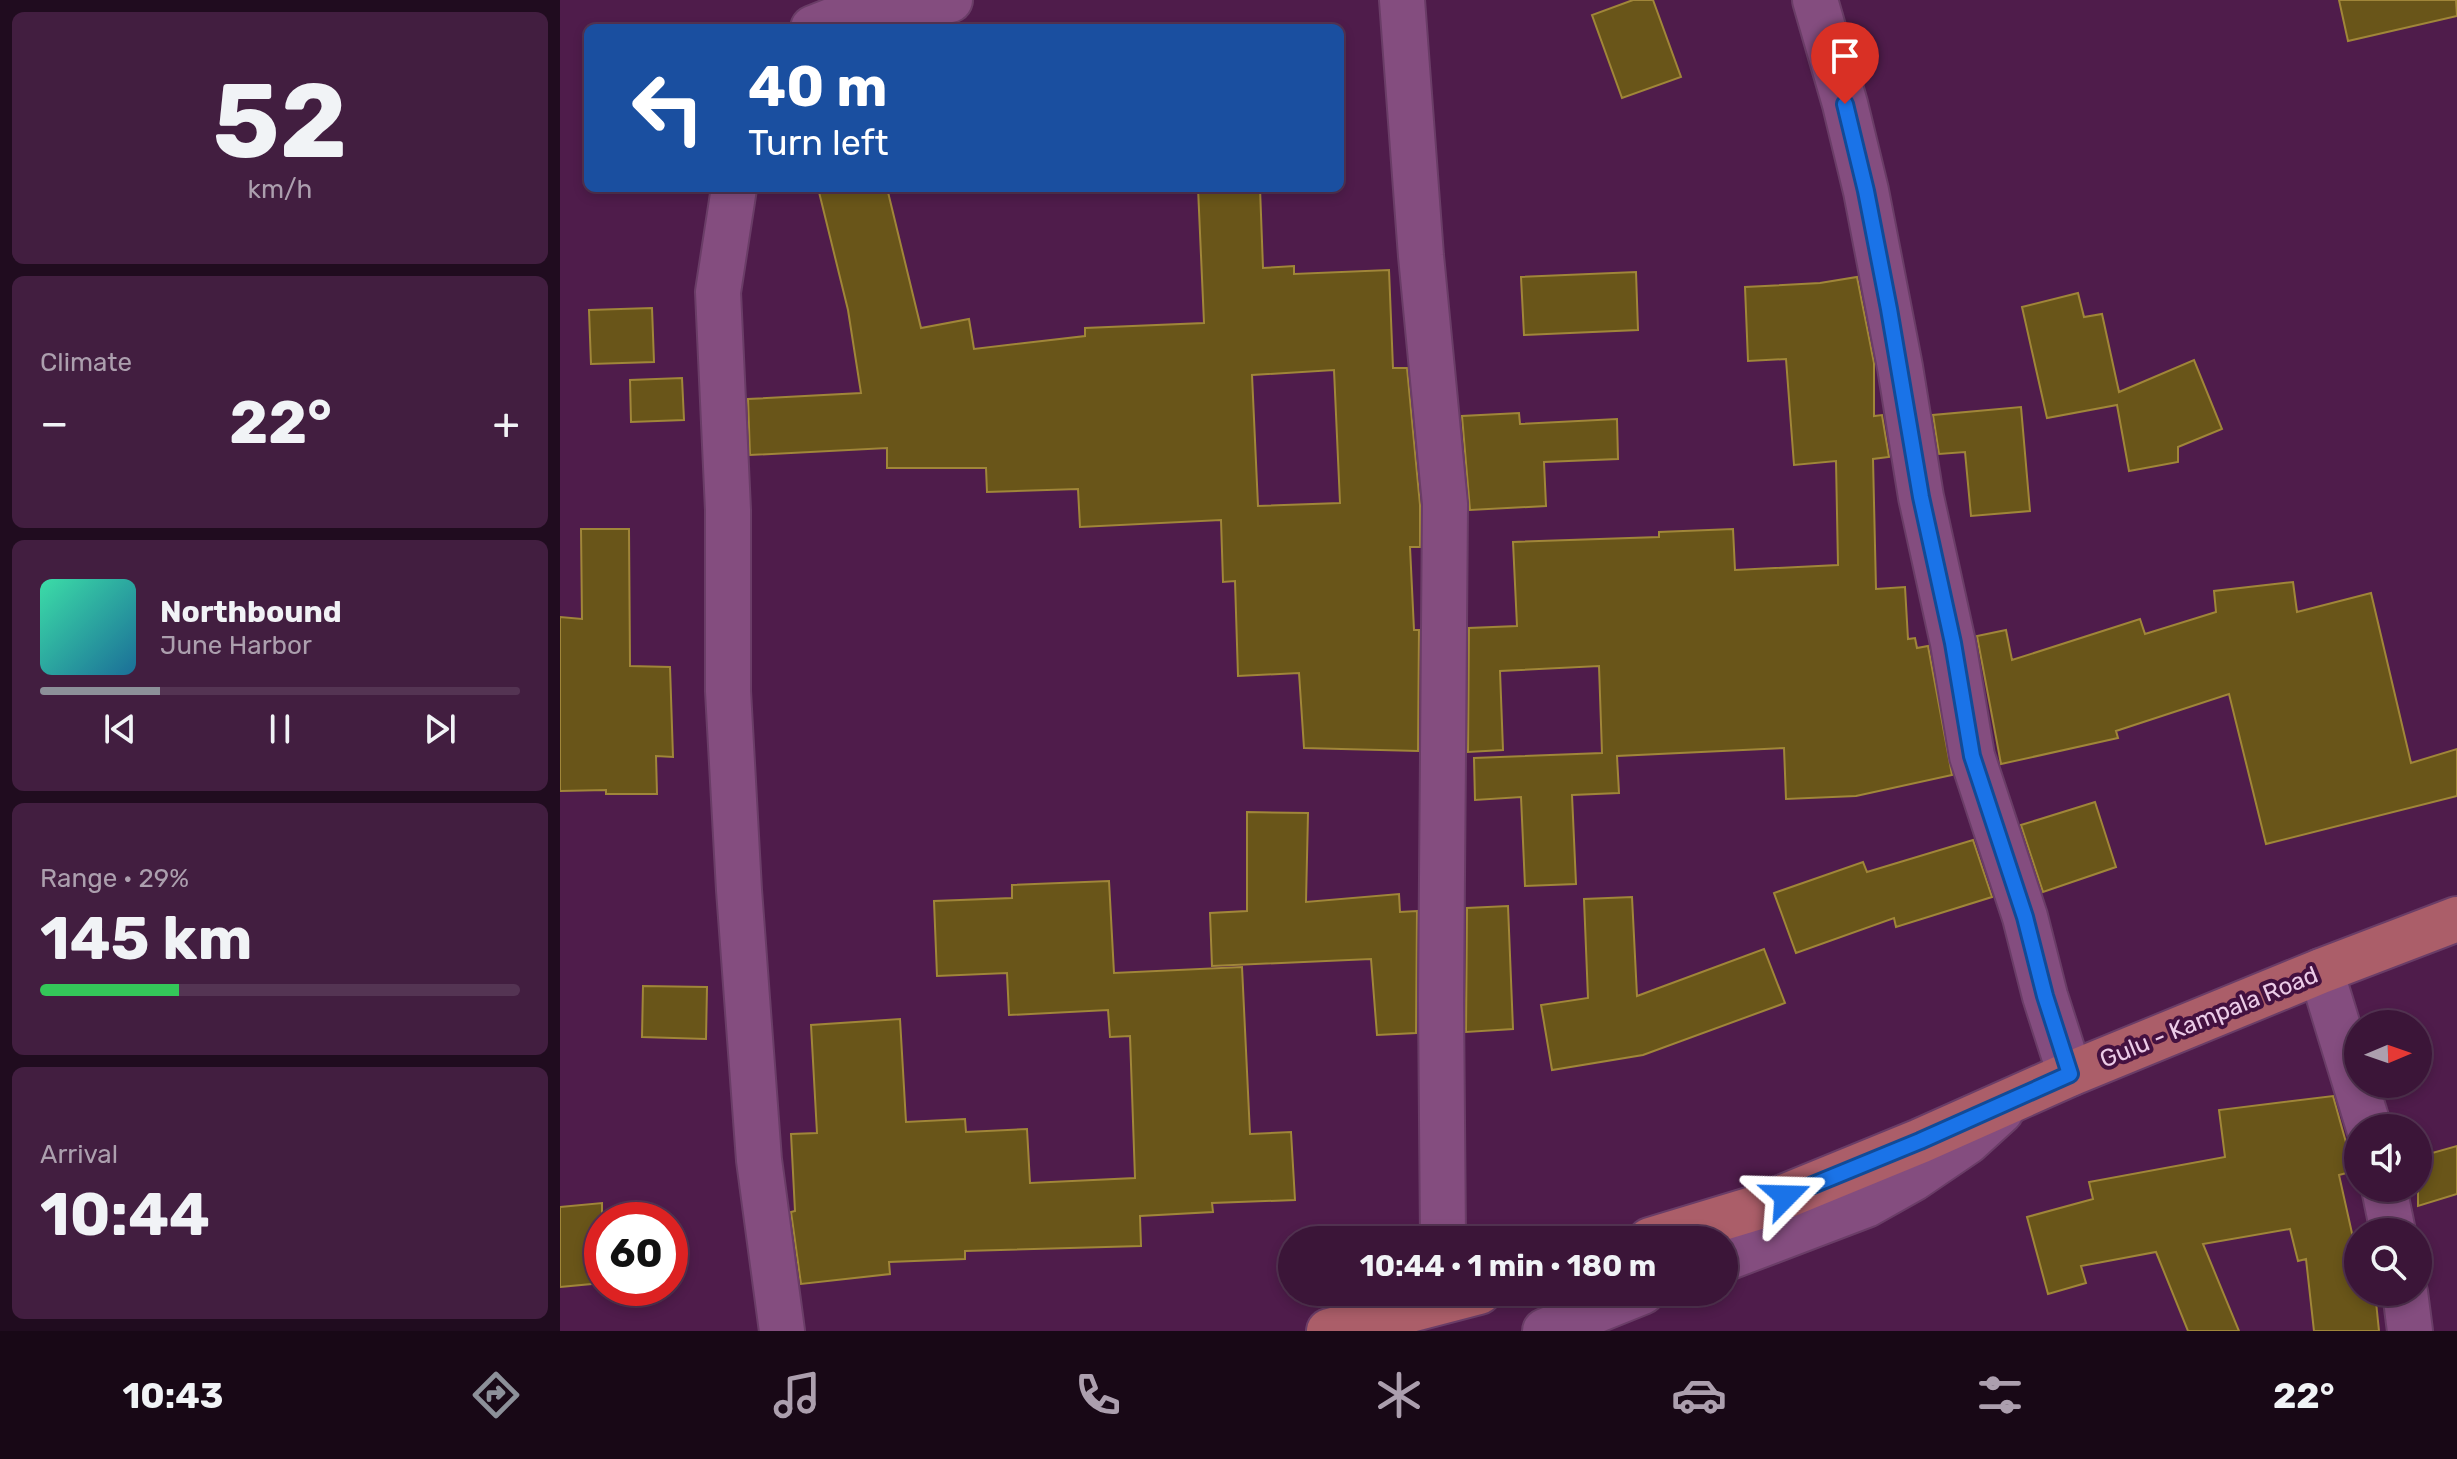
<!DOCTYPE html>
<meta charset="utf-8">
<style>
body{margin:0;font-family:Rubik,sans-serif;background:#421e40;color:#f1f3f6;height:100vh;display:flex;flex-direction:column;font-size:30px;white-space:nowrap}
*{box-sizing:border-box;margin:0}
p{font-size:26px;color:#ac9fae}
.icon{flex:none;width:44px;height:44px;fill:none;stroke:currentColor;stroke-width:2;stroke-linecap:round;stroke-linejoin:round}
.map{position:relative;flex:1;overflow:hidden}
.side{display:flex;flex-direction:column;gap:12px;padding:12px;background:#200c1f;width:560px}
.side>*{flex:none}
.top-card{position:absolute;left:24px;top:24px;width:760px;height:168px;border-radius:12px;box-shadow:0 4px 12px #0003,0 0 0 2px #543453;background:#1a4fa0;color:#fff;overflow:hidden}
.needle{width:52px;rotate:88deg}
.tools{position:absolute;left:1784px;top:1010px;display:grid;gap:16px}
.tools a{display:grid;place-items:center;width:88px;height:88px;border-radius:50%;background:#3b1538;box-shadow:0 4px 12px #0003,0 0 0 2px #543453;font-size:40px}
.speed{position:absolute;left:24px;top:1202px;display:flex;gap:16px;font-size:40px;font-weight:700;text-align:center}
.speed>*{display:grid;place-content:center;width:104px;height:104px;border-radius:50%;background:#3b1538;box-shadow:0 4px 12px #0003,0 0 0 2px #543453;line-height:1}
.speed .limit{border:12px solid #d22;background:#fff;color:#111}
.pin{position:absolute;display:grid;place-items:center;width:68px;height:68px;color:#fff;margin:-82px -34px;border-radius:50% 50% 50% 0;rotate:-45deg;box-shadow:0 0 8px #0007}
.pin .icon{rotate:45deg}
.me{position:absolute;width:88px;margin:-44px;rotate:68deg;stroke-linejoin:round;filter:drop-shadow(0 0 6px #0008)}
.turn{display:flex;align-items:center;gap:28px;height:168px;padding:0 32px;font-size:36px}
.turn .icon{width:104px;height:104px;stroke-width:2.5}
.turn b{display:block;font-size:56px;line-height:68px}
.big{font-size:60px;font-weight:700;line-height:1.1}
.side .tile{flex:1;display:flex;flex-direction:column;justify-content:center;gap:12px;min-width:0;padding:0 28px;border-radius:12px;background:#421e40}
.side .dial{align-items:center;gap:0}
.dial b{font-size:104px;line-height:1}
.song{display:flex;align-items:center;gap:24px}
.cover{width:96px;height:96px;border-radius:12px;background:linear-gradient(135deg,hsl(160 70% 55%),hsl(200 70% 35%))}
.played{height:8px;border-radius:4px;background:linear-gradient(90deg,#8c9099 25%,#543453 25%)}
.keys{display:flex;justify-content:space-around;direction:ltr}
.heat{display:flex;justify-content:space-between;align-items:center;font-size:44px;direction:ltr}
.charge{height:12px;border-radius:6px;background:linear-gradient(90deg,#34c759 29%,#543453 0)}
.trip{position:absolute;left:718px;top:1226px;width:460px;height:80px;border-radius:40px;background:#3b1538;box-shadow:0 4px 12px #0003,0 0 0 2px #543453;font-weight:700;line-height:80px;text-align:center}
.tabs{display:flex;height:128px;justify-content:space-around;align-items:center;background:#180816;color:#ac9fae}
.tabs .icon{width:56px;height:56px}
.tabs .active{color:#8c9099}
.tabs b{font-size:36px;color:#f1f3f6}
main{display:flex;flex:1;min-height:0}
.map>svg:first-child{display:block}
.building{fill:#695519;stroke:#a08639;stroke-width:2;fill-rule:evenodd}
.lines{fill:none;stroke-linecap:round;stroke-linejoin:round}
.minor-casing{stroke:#6a3d67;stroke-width:48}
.major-casing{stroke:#6a3d67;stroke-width:48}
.minor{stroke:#844d7f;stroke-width:44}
.major{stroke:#ab5e69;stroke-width:44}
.route-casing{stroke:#114b97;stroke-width:20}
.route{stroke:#1a73e8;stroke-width:14}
.labels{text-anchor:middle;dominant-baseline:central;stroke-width:8;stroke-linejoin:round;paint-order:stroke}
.street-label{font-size:24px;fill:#eccce8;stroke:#441140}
</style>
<main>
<section class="side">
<div class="tile dial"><b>52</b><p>km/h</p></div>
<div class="tile"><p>Climate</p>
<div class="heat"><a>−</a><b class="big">22°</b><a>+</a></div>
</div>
<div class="tile">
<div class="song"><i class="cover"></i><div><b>Northbound</b><p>June Harbor</p></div></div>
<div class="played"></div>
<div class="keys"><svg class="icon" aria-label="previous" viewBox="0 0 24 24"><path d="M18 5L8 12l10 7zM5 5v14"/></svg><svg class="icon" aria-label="pause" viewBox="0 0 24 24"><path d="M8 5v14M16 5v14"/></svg><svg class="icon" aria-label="next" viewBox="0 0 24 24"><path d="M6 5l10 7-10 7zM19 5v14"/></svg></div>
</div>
<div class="tile"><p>Range · 29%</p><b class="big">145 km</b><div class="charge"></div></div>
<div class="tile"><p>Arrival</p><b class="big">10:44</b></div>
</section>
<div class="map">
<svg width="1897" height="1331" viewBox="0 0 1897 1331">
<rect width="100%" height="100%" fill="#4f1c4b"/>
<!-- building -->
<path class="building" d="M 1073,0 L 1093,0 L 1121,77 L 1062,98 L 1032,15 Z
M 1779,0 L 1896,0 L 1897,16 L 1788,41 Z
M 258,188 L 327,188 L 361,328 L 409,319 L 414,349 L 525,336 L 525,328 L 644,323 L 638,188 L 700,188 L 703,268 L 734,266 L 734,274 L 829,270 L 833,368 L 847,368 L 860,505 L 860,547 L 850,547 L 854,630 L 859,630 L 858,751 L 744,748 L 739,673 L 678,676 L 675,581 L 663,582 L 661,520 L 520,527 L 518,489 L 427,492 L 426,468 L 327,468 L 327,448 L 190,455 L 188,399 L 301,393 L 288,310 ZM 774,370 L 780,503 L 698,506 L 692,375 Z
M 1076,272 L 1078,330 L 964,335 L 961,277 Z
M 1297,277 L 1314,363 L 1314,416 L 1322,415 L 1329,457 L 1313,459 L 1316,589 L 1345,587 L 1348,639 L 1355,638 L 1357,648 L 1368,646 L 1392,775 L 1296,796 L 1226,799 L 1224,748 L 1057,756 L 1059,793 L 1012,795 L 1016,884 L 965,886 L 961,797 L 915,800 L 914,758 L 1042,753 L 1039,666 L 940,671 L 943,750 L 908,752 L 909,628 L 957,626 L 953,542 L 1099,537 L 1099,532 L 1173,529 L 1175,570 L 1278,565 L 1276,461 L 1234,465 L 1226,359 L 1188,361 L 1185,287 L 1260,283 Z
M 1518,293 L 1524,317 L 1542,314 L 1559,392 L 1634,360 L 1662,429 L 1618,447 L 1618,462 L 1569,471 L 1557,405 L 1487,418 L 1462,307 Z
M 92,308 L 94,362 L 31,364 L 29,310 Z
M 122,378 L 124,420 L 71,422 L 70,380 Z
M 1461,407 L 1470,511 L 1411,516 L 1405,452 L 1379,454 L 1373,415 Z
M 959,413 L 960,424 L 1057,419 L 1058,459 L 984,462 L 986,506 L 910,510 L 902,416 Z
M 21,529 L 69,529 L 70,666 L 110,667 L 113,757 L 96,756 L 97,794 L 46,794 L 46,790 L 0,791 L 0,617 L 22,619 Z
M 1733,582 L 1737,612 L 1811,593 L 1851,763 L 1897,749 L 1897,796 L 1706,844 L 1669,694 L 1556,731 L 1558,738 L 1441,764 L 1417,636 L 1446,630 L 1452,660 L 1580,619 L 1585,634 L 1656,612 L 1654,591 Z
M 1535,802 L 1556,867 L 1483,892 L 1461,825 Z
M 687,812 L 748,813 L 746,902 L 839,894 L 840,912 L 857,911 L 856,1033 L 817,1035 L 811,959 L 652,966 L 650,913 L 687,911 Z
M 1413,840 L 1432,897 L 1336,927 L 1334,918 L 1236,953 L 1214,893 L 1303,862 L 1307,872 Z
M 549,881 L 554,973 L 682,967 L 690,1134 L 731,1132 L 735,1200 L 652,1203 L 653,1212 L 580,1216 L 581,1246 L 405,1251 L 405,1259 L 329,1262 L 330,1274 L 241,1284 L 231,1212 L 235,1211 L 231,1134 L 257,1133 L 251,1025 L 340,1019 L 346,1122 L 405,1119 L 406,1132 L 467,1129 L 470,1183 L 575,1178 L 570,1036 L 550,1037 L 548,1010 L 449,1015 L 447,973 L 377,976 L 374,901 L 452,898 L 452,885 Z
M 1072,897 L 1077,996 L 1204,949 L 1225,1003 L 1083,1055 L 992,1070 L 981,1005 L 1028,998 L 1024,899 Z
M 948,906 L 953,1029 L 906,1032 L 907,908 Z
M 83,986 L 147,987 L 146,1039 L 82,1037 Z
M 1773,1096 L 1794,1171 L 1779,1175 L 1798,1260 L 1798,1292 L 1815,1292 L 1819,1331 L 1754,1331 L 1746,1259 L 1738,1261 L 1730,1229 L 1643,1244 L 1679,1331 L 1628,1331 L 1596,1252 L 1521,1266 L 1526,1283 L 1488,1294 L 1467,1217 L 1533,1199 L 1529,1182 L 1665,1157 L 1659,1110 Z
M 1897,1146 L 1897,1194 L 1858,1206 L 1858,1157 Z
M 42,1203 L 42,1283 L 0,1287 L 0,1207 Z"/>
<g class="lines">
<defs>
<path id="minor" d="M 842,0 L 861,256 L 885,504 L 881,1001 L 883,1240
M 1255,0 L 1285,104 L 1306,191 L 1340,367 L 1361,497 L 1393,643 L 1412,756 L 1465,917 L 1485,996 L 1510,1074
M 253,28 L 276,19 L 390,0
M 174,188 L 158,292 L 168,510 L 168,691 L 179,890 L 199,1160 L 222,1331
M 1761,971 L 1809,1128
M 1824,1188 L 1833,1232
M 1164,1259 L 1306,1205 L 1354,1178 L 1407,1142 L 1441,1111
M 1845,1292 L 1850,1331
M 985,1331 L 1082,1292"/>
<path id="major" d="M 1090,1240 L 1199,1207 L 1360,1141 L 1510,1074 L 1761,971 L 1897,919
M 769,1331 L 919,1292"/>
</defs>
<!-- minor casing -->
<use href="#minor" class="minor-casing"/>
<!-- major casing -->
<use href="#major" class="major-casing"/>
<!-- minor -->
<use href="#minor" class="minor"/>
<!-- major -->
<use href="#major" class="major"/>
</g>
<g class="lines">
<defs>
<path id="route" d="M 1226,1196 L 1360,1141 L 1510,1074 L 1485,996 L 1465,917 L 1412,756 L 1393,643 L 1361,497 L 1329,309 L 1306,191 L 1285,104"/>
</defs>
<!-- route casing -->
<use href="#route" class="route-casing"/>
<!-- route -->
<use href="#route" class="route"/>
</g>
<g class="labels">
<!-- street labels -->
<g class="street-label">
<text transform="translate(1649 1017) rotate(-22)">Gulu - Kampala Road</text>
</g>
</g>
</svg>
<div class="tools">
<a><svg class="needle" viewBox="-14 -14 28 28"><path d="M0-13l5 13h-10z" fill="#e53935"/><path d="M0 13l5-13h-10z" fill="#ac9fae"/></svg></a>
<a><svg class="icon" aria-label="sound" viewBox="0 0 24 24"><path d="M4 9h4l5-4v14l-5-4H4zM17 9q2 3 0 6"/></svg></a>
<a><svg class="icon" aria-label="search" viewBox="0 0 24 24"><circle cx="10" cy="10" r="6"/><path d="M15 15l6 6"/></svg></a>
</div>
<div class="speed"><div class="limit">60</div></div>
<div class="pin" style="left:1285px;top:104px;background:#d93025"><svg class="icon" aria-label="arrive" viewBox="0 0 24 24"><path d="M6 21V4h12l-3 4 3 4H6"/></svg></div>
<svg class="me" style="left:1226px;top:1196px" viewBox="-20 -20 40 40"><path d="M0-17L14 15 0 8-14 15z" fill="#1a73e8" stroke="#fff" stroke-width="4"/></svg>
<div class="trip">10:44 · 1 min · 180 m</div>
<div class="top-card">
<div class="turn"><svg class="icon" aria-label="left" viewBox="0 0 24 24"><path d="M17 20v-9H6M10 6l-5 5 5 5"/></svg><div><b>40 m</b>Turn left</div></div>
</div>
</div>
</main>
<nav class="tabs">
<b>10:43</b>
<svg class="icon active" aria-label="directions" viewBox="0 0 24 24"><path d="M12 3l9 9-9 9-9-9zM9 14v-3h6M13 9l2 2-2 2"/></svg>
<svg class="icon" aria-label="music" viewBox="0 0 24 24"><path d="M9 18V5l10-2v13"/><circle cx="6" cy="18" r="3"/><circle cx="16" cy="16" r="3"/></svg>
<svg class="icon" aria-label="phone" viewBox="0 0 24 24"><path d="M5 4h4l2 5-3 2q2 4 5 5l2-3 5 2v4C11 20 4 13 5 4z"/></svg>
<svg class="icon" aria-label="climate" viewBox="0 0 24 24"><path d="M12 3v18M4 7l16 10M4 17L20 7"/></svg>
<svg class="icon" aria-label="car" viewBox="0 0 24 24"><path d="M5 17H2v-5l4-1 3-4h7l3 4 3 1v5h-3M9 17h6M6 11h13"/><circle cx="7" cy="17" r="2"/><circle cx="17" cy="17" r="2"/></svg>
<svg class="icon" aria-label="filters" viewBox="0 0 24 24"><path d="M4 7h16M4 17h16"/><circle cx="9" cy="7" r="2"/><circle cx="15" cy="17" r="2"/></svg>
<b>22°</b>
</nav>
